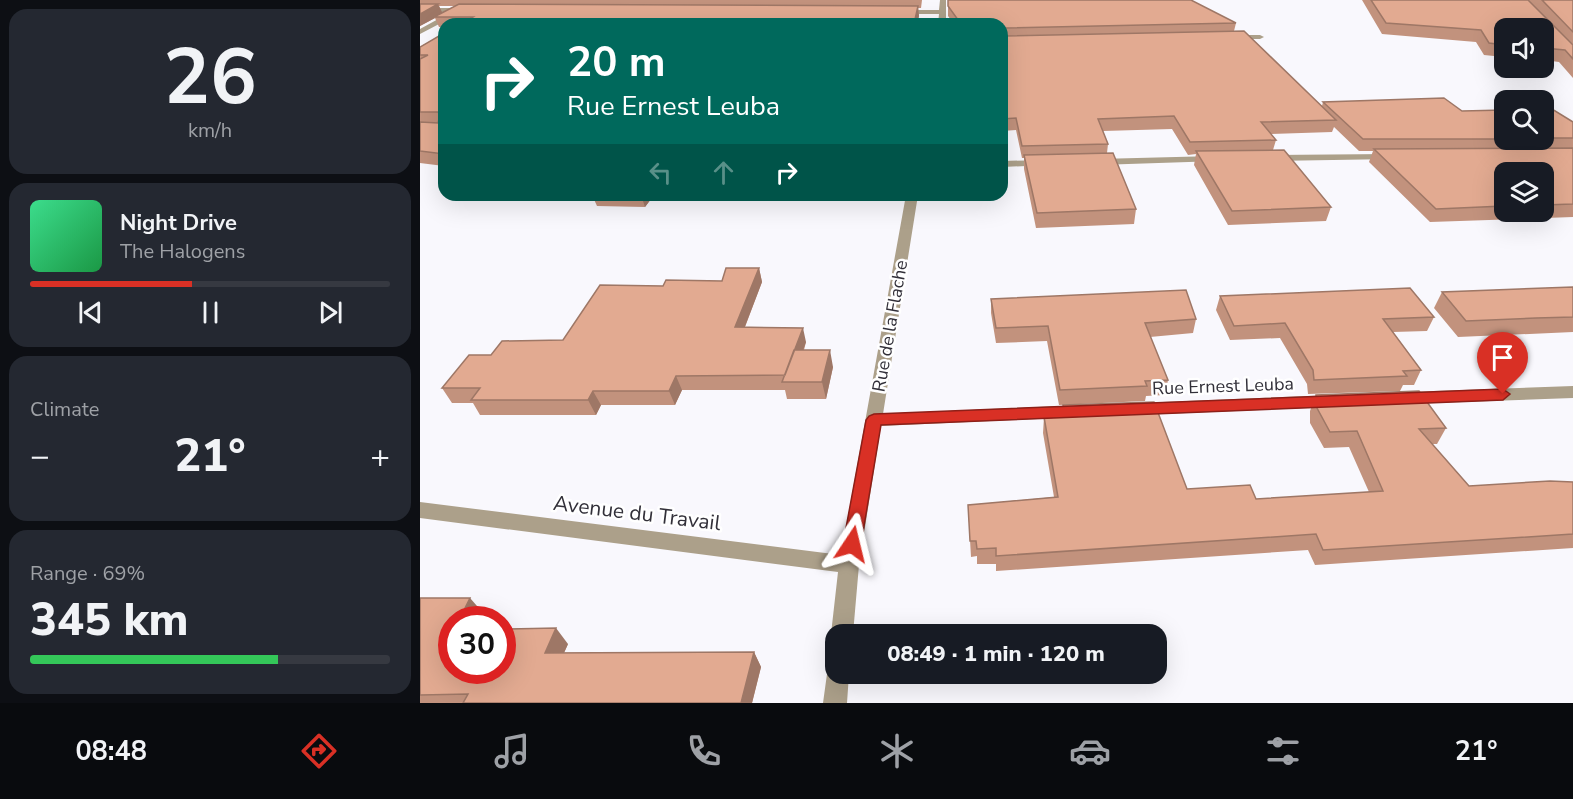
<!DOCTYPE html>
<meta charset="utf-8">
<style>
body{margin:0;font-family:"Nunito Sans",sans-serif;background:#242831;color:#f1f3f6;height:100vh;display:flex;flex-direction:column;font-size:22px;white-space:nowrap}
*{box-sizing:border-box;margin:0}
p{font-size:20px;color:#9ea1a6}
.icon{flex:none;width:33px;height:33px;fill:none;stroke:currentColor;stroke-width:2;stroke-linecap:round;stroke-linejoin:round}
.map{position:relative;flex:1;overflow:hidden}
.sheet{display:flex;flex-direction:column;gap:9px;padding:9px;background:#0d0f14;width:420px}
.sheet>*{flex:none}
.banner{position:absolute;left:18px;top:18px;width:570px;height:183px;border-radius:18px;box-shadow:0 6px 24px #0002;background:#00695c;color:#fff;overflow:hidden}
.controls{position:absolute;left:1074px;top:18px;display:grid;gap:12px}
.controls a{display:grid;place-items:center;width:60px;height:60px;border-radius:12px;background:#171b24;box-shadow:0 6px 24px #0002;font-size:30px}
.speed{position:absolute;left:18px;top:606px;display:flex;gap:12px;font-size:30px;font-weight:700;text-align:center}
.speed>*{display:grid;place-content:center;width:78px;height:78px;border-radius:50%;background:#171b24;box-shadow:0 6px 24px #0002;line-height:1}
.speed .limit{border:9px solid #d22;background:#fff;color:#111}
.pin{position:absolute;display:grid;place-items:center;width:51px;height:51px;color:#fff;margin:-62px -26px;border-radius:50% 50% 50% 0;rotate:-45deg;box-shadow:0 0 6px #0007}
.pin .icon{rotate:45deg}
.me{position:absolute;width:66px;margin:-33px;rotate:10deg;stroke-linejoin:round;filter:drop-shadow(0 0 4px #0008)}
.turn{display:flex;align-items:center;gap:21px;height:126px;padding:0 30px;font-size:27px}
.turn .icon{width:78px;height:78px;stroke-width:2.5}
.turn b{display:block;font-size:42px;line-height:51px}
.lanes{display:flex;align-items:center;height:57px;padding:0 30px;background:#0003;justify-content:center;gap:30px;direction:ltr}
.lanes .off{opacity:.35}
.big{font-size:45px;font-weight:800;line-height:1.1}
.sheet .tile{flex:1;display:flex;flex-direction:column;justify-content:center;gap:9px;min-width:0;padding:0 21px;border-radius:18px;background:#242831}
.sheet .dial{align-items:center;gap:0}
.dial b{font-size:78px;line-height:1}
.song{display:flex;align-items:center;gap:18px}
.cover{width:72px;height:72px;border-radius:9px;background:linear-gradient(135deg,hsl(150 70% 55%),hsl(140 70% 35%))}
.played{height:6px;border-radius:3px;background:linear-gradient(90deg,#d93025 45%,#363941 45%)}
.keys{display:flex;justify-content:space-around;direction:ltr}
.heat{display:flex;justify-content:space-between;align-items:center;font-size:33px;direction:ltr}
.charge{height:9px;border-radius:4px;background:linear-gradient(90deg,#34c759 69%,#363941 0)}
.trip{position:absolute;left:405px;top:624px;width:342px;height:60px;border-radius:18px;background:#171b24;box-shadow:0 6px 24px #0002;font-weight:800;line-height:60px;text-align:center}
.dock{display:flex;height:96px;justify-content:space-around;align-items:center;background:#090b0e;color:#9ea1a6}
.dock .icon{width:42px;height:42px}
.dock .current{color:#d93025}
.dock b{font-size:27px;color:#f1f3f6}
main{display:flex;flex:1;min-height:0}
.map>svg:first-child{display:block}
.lines{fill:none;stroke-linecap:round;stroke-linejoin:round}
.minor{fill:#aca08a;fill-rule:evenodd}
.wall{fill:#c2927d;fill-rule:evenodd}
.shaded-wall{fill:#9e7766}
.building{fill:#e2aa91;stroke:#9e7766;stroke-width:1.5}
.route{fill:#d93025;stroke:#8d1f18;stroke-width:1.5}
.labels{text-anchor:middle;dominant-baseline:central;stroke-width:5;stroke-linejoin:round;paint-order:stroke}
.street-label{font-size:18px;fill:#323039;stroke:#fff}
.near-street-label{font-size:21px;fill:#323039;stroke:#fff}
</style>
<main>
<section class="sheet">
<div class="tile dial"><b>26</b><p>km/h</p></div>
<div class="tile">
<div class="song"><i class="cover"></i><div><b>Night Drive</b><p>The Halogens</p></div></div>
<div class="played"></div>
<div class="keys"><svg class="icon" aria-label="previous" viewBox="0 0 24 24"><path d="M18 5L8 12l10 7zM5 5v14"/></svg><svg class="icon" aria-label="pause" viewBox="0 0 24 24"><path d="M8 5v14M16 5v14"/></svg><svg class="icon" aria-label="next" viewBox="0 0 24 24"><path d="M6 5l10 7-10 7zM19 5v14"/></svg></div>
</div>
<div class="tile"><p>Climate</p>
<div class="heat"><a>−</a><b class="big">21°</b><a>+</a></div>
</div>
<div class="tile"><p>Range · 69%</p><b class="big">345 km</b><div class="charge"></div></div>
</section>
<div class="map">
<svg width="1153" height="703" viewBox="0 0 1153 703">
<rect width="100%" height="100%" fill="#f9f8fd"/>
<g class="lines">
<!-- minor -->
<path class="minor" d="M 54,0 L 62,0 L 49,8 L 50,11 L 42,12 L 0,34 L 0,29 L 31,12 L 0,12 L 0,8 L 39,8 Z
M 520,0 L 526,0 L 526,24 L 518,24 L 519,14 L 480,14 L 476,12 L 480,10 L 519,10 Z
M 807,35 L 840,35 L 844,37 L 840,39 L 810,39 L 806,37 Z
M 969,154 L 974,157 L 973,159 L 852,161 L 847,158 L 852,155 Z
M 795,156 L 800,159 L 799,161 L 678,165 L 673,162 L 678,159 Z
M 624,160 L 629,163 L 628,165 L 582,167 L 582,161 Z
M 486,195 L 498,195 L 463,414 L 661,405 L 667,407 L 669,411 L 667,415 L 661,417 L 461,426 L 439,565 L 433,634 L 416,634 L 416,642 L 411,634 L 418,572 L 0,518 L 0,502 L 421,555 Z
M 1153,386 L 1153,398 L 985,404 L 979,402 L 977,398 L 979,394 L 985,392 Z
M 913,395 L 919,397 L 921,401 L 919,405 L 913,407 L 718,415 L 712,413 L 710,409 L 712,405 L 718,403 Z
M 416,664 L 416,674 L 429,674 L 427,703 L 403,703 L 407,674 L 410,666 Z"/>
</g>
<!-- wall -->
<path class="wall" d="M 0,0 L 502,0 L 501,8 L 498,8 L 499,16 L 497,24 L 24,24 L 24,27 L 19,27 L 15,18 L 0,26 ZM 19,6 L 36,6 L 22,13 Z
M 528,0 L 816,23 L 814,31 L 902,106 L 903,102 L 1042,111 L 1084,110 L 1084,140 L 1124,140 L 1124,109 L 1153,122 L 1153,217 L 1010,222 L 949,162 L 953,151 L 939,151 L 914,127 L 912,132 L 851,134 L 856,140 L 853,150 L 911,207 L 906,221 L 808,225 L 774,165 L 776,154 L 768,155 L 752,129 L 683,131 L 688,144 L 687,153 L 716,209 L 714,224 L 616,228 L 604,169 L 604,158 L 602,158 L 596,130 L 582,131 L 582,24 L 534,24 L 528,16 ZM 1084,172 L 1124,172 L 1124,212 L 1084,212 Z
M 942,0 L 1153,0 L 1153,78 L 1139,62 L 1124,60 L 1124,28 L 1084,28 L 1084,57 L 1064,55 L 1056,42 L 962,34 Z
M 24,33 L 24,166 L 0,163 L 0,47 Z
M 172,195 L 234,195 L 225,207 L 177,206 Z
M 339,268 L 342,282 L 325,327 L 386,342 L 384,350 L 413,367 L 406,399 L 367,399 L 365,390 L 262,390 L 255,405 L 181,405 L 176,415 L 60,415 L 53,403 L 32,403 L 22,388 L 71,355 L 143,340 L 243,286 L 302,281 Z
M 1153,287 L 1153,332 L 1038,337 L 1014,308 L 1022,292 Z
M 800,296 L 1014,317 L 1007,331 L 973,332 L 1001,370 L 994,385 L 983,385 L 980,391 L 888,394 L 887,384 L 860,338 L 810,340 L 796,310 Z
M 571,299 L 776,319 L 773,333 L 730,337 L 748,380 L 745,395 L 726,396 L 725,401 L 639,405 L 627,341 L 576,343 L 571,313 Z
M 896,395 L 1026,428 L 1017,444 L 1012,444 L 1049,486 L 1153,482 L 1153,548 L 895,565 L 888,550 L 576,571 L 576,564 L 557,564 L 557,556 L 551,557 L 548,505 L 634,497 L 623,433 L 624,417 L 642,416 L 643,405 L 767,489 L 836,499 L 949,492 L 929,447 L 904,448 L 890,423 L 890,411 Z
M 0,598 L 64,614 L 61,620 L 32,620 L 32,670 L 148,644 L 144,653 L 334,652 L 341,667 L 332,703 L 0,703 Z"/>
<!-- shaded-wall -->
<path class="shaded-wall" d="M 18,4 L 23,14 L 14,17 L 15,18 L 0,26 L 0,14 Z
M 498,6 L 499,16 L 497,24 L 494,24 Z
M 221,195 L 234,195 L 225,207 Z
M 339,268 L 342,282 L 319,342 L 315,327 Z
M 383,328 L 386,342 L 372,382 L 365,375 Z
M 410,350 L 413,367 L 406,399 L 402,382 Z
M 256,376 L 262,390 L 255,405 L 249,391 Z
M 173,391 L 181,405 L 176,415 L 168,400 Z
M 50,598 L 64,614 L 61,620 L 39,620 Z
M 136,628 L 148,644 L 137,668 L 125,653 Z
M 334,652 L 341,667 L 332,703 L 321,703 Z"/>
<!-- building -->
<path class="building" d="M 528,0 L 771,0 L 816,23 L 582,28 L 582,24 L 541,24 L 528,6 Z
M 951,0 L 1108,0 L 1153,45 L 1153,59 L 1145,50 L 1124,48 L 1124,28 L 1084,28 L 1084,45 L 1069,43 L 1061,30 L 966,23 Z
M 1122,0 L 1153,0 L 1153,32 Z
M 0,4 L 18,4 L 0,14 Z
M 39,4 L 498,6 L 494,24 L 41,24 L 53,17 L 14,17 Z
M 824,31 L 916,120 L 841,122 L 856,140 L 770,142 L 754,116 L 678,119 L 688,144 L 602,146 L 596,118 L 582,119 L 582,36 Z
M 24,33 L 24,154 L 0,151 L 0,122 L 18,123 L 20,115 L 18,112 L 0,112 L 0,59 L 8,55 L 0,55 L 0,47 Z
M 1024,98 L 1042,111 L 1084,110 L 1084,139 L 943,139 L 903,102 Z
M 1124,109 L 1132,109 L 1153,122 L 1153,138 L 1124,138 Z
M 1153,148 L 1153,204 L 1124,205 L 1124,172 L 1084,172 L 1084,206 L 1016,209 L 954,149 Z
M 864,150 L 911,207 L 812,211 L 776,151 Z
M 693,153 L 716,209 L 617,213 L 604,155 Z
M 306,268 L 339,268 L 315,327 L 383,328 L 365,375 L 256,376 L 249,391 L 173,391 L 168,400 L 51,400 L 60,388 L 22,388 L 49,355 L 71,355 L 82,341 L 143,340 L 180,285 L 243,286 L 246,280 L 302,281 Z
M 1153,287 L 1153,317 L 1116,318 L 1046,321 L 1022,292 Z
M 990,288 L 1014,317 L 963,319 L 1001,370 L 983,371 L 987,376 L 894,380 L 893,370 L 865,323 L 814,326 L 800,296 Z
M 766,290 L 776,319 L 725,323 L 748,380 L 725,381 L 727,386 L 640,390 L 628,326 L 576,328 L 571,299 Z
M 374,350 L 410,350 L 402,382 L 362,382 Z
M 999,391 L 1026,428 L 999,429 L 1049,486 L 1130,481 L 1153,482 L 1153,534 L 903,550 L 896,534 L 576,556 L 576,548 L 557,549 L 556,541 L 550,541 L 548,505 L 638,497 L 624,417 L 645,416 L 643,405 L 734,402 L 767,489 L 830,485 L 836,499 L 963,491 L 937,431 L 910,432 L 897,408 L 896,395 Z
M 0,598 L 50,598 L 39,620 L 32,620 L 32,670 L 82,670 L 82,629 L 136,628 L 125,653 L 334,652 L 321,703 L 43,703 L 48,694 L 0,695 Z"/>
<!-- route -->
<path class="route" d="M 1083,389 L 1090,394 L 1083,400 L 461,425 L 441,544 L 439,549 L 432,551 L 426,549 L 423,544 L 446,420 L 449,416 L 454,414 Z"/>
<g class="labels">
<!-- street labels -->
<g class="street-label">
<text transform="translate(470 326) rotate(-80)">Rue de la Flache</text>
<text transform="translate(803 386) rotate(-2)">Rue Ernest Leuba</text>
</g>
<!-- near-street labels -->
<g class="near-street-label">
<text transform="translate(217 513) rotate(7)">Avenue du Travail</text>
</g>
</g>
</svg>
<div class="controls">
<a><svg class="icon" aria-label="sound" viewBox="0 0 24 24"><path d="M4 9h4l5-4v14l-5-4H4zM17 9q2 3 0 6"/></svg></a>
<a><svg class="icon" aria-label="search" viewBox="0 0 24 24"><circle cx="10" cy="10" r="6"/><path d="M15 15l6 6"/></svg></a>
<a><svg class="icon" aria-label="layers" viewBox="0 0 24 24"><path d="M12 4l9 5-9 5-9-5zM3 14l9 5 9-5"/></svg></a>
</div>
<div class="speed"><div class="limit">30</div></div>
<div class="pin" style="left:1083px;top:394px;background:#d93025"><svg class="icon" aria-label="arrive" viewBox="0 0 24 24"><path d="M6 21V4h12l-3 4 3 4H6"/></svg></div>
<svg class="me" style="left:432px;top:544px" viewBox="-20 -20 40 40"><path d="M0-17L14 15 0 8-14 15z" fill="#d93025" stroke="#fff" stroke-width="4"/></svg>
<div class="trip">08:49 · 1 min · 120 m</div>
<div class="banner">
<div class="turn"><svg class="icon" aria-label="right" viewBox="0 0 24 24"><path d="M7 20v-9h11M14 6l5 5-5 5"/></svg><div><b>20 m</b>Rue Ernest Leuba</div></div>
<div class="lanes"><svg class="icon off" aria-label="left" viewBox="0 0 24 24"><path d="M17 20v-9H6M10 6l-5 5 5 5"/></svg><svg class="icon off" aria-label="ahead" viewBox="0 0 24 24"><path d="M12 20V5M6 11l6-6 6 6"/></svg><svg class="icon" aria-label="right" viewBox="0 0 24 24"><path d="M7 20v-9h11M14 6l5 5-5 5"/></svg></div>
</div>
</div>
</main>
<nav class="dock">
<b>08:48</b>
<svg class="icon current" aria-label="directions" viewBox="0 0 24 24"><path d="M12 3l9 9-9 9-9-9zM9 14v-3h6M13 9l2 2-2 2"/></svg>
<svg class="icon" aria-label="music" viewBox="0 0 24 24"><path d="M9 18V5l10-2v13"/><circle cx="6" cy="18" r="3"/><circle cx="16" cy="16" r="3"/></svg>
<svg class="icon" aria-label="phone" viewBox="0 0 24 24"><path d="M5 4h4l2 5-3 2q2 4 5 5l2-3 5 2v4C11 20 4 13 5 4z"/></svg>
<svg class="icon" aria-label="climate" viewBox="0 0 24 24"><path d="M12 3v18M4 7l16 10M4 17L20 7"/></svg>
<svg class="icon" aria-label="car" viewBox="0 0 24 24"><path d="M5 17H2v-5l4-1 3-4h7l3 4 3 1v5h-3M9 17h6M6 11h13"/><circle cx="7" cy="17" r="2"/><circle cx="17" cy="17" r="2"/></svg>
<svg class="icon" aria-label="filters" viewBox="0 0 24 24"><path d="M4 7h16M4 17h16"/><circle cx="9" cy="7" r="2"/><circle cx="15" cy="17" r="2"/></svg>
<b>21°</b>
</nav>
